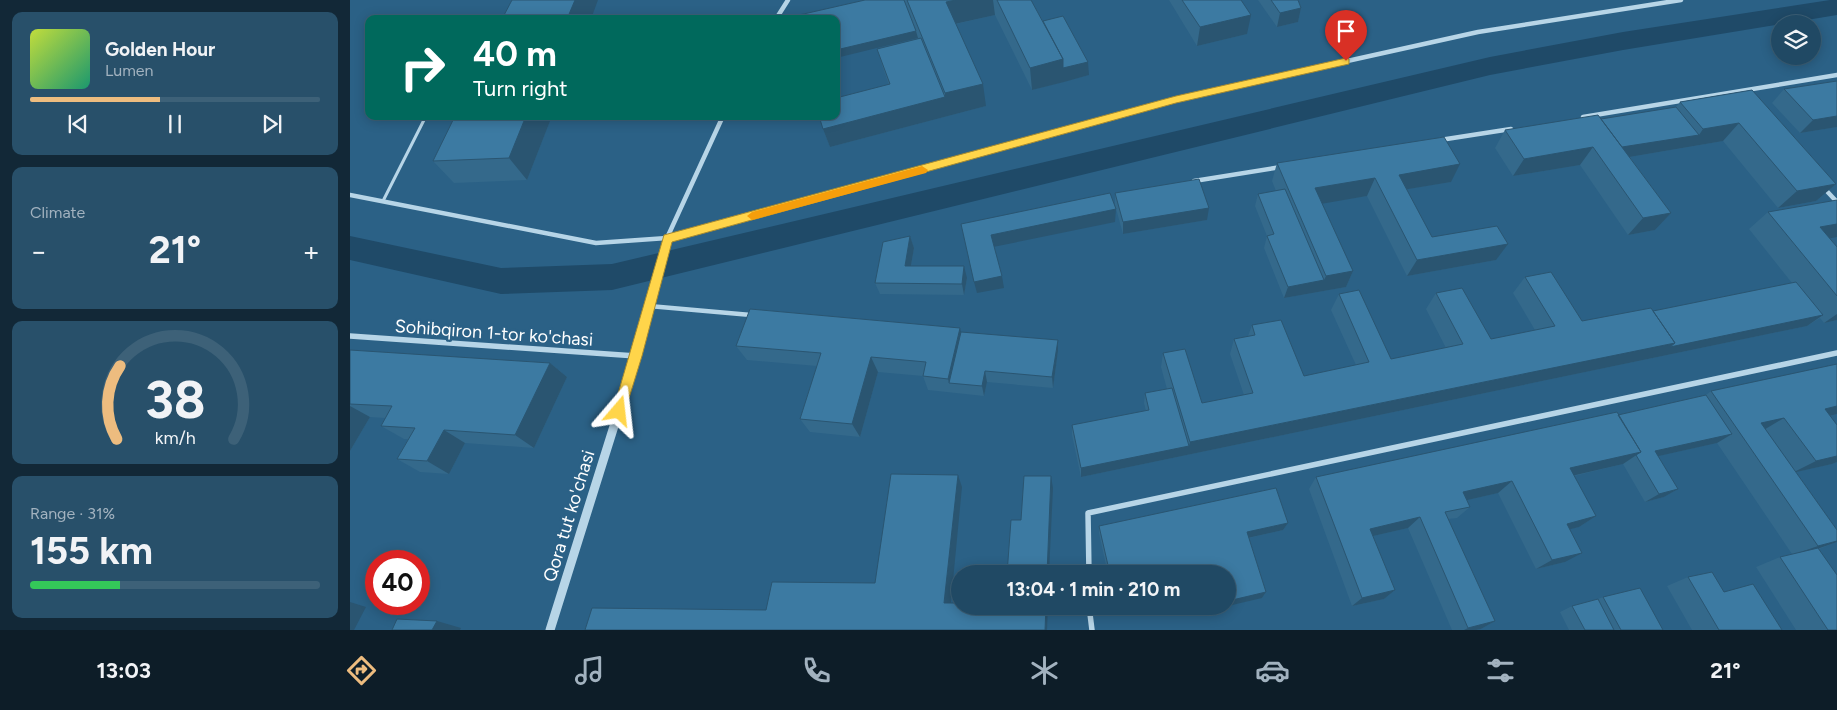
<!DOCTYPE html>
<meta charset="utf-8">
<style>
body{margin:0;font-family:Figtree,sans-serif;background:#28506a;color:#f1f3f6;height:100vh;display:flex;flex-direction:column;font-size:19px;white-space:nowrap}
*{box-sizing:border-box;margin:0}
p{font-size:16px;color:#a2b2bf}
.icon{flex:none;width:28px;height:28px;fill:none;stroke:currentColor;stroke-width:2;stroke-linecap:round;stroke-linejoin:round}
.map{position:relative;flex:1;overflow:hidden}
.details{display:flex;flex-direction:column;gap:12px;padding:12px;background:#122837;width:350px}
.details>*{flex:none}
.banner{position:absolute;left:15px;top:15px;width:475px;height:105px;border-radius:10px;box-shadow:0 2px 12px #0003,0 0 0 1px #3d6178;background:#00695c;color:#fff;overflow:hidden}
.tools{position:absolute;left:1421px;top:15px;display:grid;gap:10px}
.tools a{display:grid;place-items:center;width:50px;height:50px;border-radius:50%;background:#204964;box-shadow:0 2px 12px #0003,0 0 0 1px #3d6178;font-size:25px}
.speed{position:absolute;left:15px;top:550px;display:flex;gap:10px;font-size:25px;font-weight:700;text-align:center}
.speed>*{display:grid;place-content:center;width:65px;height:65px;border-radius:50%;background:#204964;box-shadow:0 2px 12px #0003,0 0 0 1px #3d6178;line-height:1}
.speed .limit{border:8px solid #d22;background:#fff;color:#111}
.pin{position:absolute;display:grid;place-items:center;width:42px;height:42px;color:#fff;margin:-51px -21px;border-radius:50% 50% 50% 0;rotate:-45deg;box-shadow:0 0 5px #0007}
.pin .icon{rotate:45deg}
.me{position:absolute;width:55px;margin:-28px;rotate:17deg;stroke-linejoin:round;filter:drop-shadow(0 0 4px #0008)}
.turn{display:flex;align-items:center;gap:18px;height:105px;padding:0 25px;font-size:22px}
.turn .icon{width:65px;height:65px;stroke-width:2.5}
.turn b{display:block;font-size:35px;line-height:42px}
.big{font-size:38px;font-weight:700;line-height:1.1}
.details .card{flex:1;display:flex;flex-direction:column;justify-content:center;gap:8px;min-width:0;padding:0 18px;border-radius:10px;background:#28506a}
.details .dial{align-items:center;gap:0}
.dial svg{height:130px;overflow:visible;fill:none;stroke:#3d6178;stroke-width:7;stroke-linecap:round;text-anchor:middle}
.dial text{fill:#f1f3f6;stroke:none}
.song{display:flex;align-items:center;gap:15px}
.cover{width:60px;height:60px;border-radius:8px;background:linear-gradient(135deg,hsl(70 70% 55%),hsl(160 70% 35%))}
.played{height:5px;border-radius:2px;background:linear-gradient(90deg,#edbc7f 45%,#3d6178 45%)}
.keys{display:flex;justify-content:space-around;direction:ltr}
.heat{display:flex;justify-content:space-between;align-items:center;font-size:28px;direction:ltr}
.charge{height:8px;border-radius:4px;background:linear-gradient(90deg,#34c759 31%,#3d6178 0)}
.trip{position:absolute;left:601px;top:565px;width:285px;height:50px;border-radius:25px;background:#204964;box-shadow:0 2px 12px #0003,0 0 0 1px #3d6178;font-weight:700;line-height:50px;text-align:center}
.tab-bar{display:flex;height:80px;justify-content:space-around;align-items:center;background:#0d1d28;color:#a2b2bf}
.tab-bar .icon{width:35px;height:35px}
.tab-bar .selected{color:#edbc7f}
.tab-bar b{font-size:22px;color:#f1f3f6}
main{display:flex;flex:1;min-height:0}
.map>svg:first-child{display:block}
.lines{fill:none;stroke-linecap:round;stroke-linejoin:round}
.canal{fill:#1f4a68;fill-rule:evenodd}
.service-far1{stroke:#b7d5e7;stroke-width:3}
.service{stroke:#b7d5e7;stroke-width:4.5}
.minor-far1{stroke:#b7d5e7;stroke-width:4.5}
.minor{stroke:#b7d5e7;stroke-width:5.5}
.tertiary{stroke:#b7d5e7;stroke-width:9}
.wall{fill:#34698b}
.shaded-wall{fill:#2a5571}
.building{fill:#3c7aa2;stroke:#2a5571}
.route{fill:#ffd54a;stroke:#a68a30}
.slow{fill:#f59e0b}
.labels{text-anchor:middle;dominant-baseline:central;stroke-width:5;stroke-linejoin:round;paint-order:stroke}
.street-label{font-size:18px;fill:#fff;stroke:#2b6186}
</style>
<main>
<section class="details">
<div class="card">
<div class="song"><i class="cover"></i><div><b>Golden Hour</b><p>Lumen</p></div></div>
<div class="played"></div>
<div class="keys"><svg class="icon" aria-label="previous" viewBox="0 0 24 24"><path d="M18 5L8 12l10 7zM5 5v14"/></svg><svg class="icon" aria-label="pause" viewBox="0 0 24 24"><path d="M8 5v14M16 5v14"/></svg><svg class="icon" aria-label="next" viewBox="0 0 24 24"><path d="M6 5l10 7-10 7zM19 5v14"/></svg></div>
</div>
<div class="card"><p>Climate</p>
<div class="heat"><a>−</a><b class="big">21°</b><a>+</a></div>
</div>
<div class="card dial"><svg viewBox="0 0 100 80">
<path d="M14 69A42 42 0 1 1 86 69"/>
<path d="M14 69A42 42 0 0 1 16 24" stroke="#edbc7f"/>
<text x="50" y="56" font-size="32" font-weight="700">38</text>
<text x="50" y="72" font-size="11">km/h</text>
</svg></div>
<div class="card"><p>Range · 31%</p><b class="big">155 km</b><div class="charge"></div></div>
</section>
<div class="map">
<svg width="1487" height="630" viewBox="0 0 1487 630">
<rect width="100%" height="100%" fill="#2b6186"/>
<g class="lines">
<!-- canal -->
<path class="canal" d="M 1480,0 L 1487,0 L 1487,15 L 1273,50 L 1140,75 L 262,290 L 151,294 L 0,260 L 0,236 L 151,268 L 262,264 L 1140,57 L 1273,32 Z"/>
<!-- service-far1 -->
<path class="service-far1" d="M 33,201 L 76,116"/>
<!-- service -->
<path class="service" d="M 299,306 L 401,315"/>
<!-- minor-far1 -->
<path class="minor-far1" d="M 426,19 L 438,0
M 1233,117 L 1487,75
M 1090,140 L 1161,129
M 844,181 L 931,167
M 1473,187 L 1487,202
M 0,195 L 246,243 L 317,238 L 826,99 L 1128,32 L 1331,0
M 306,277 L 317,238 L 373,116"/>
<!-- minor -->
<path class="minor" d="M 301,298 L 307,276
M 0,336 L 286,356
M 739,574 L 738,513 L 1487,353
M 739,606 L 742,630"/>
<!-- tertiary -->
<path class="tertiary" d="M 200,630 L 286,356 L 301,298"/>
</g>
<!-- wall -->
<path class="wall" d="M 515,0 L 681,0 L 693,21 L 739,75 L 682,90 L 645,15 L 606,24 L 636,106 L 480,147 L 473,129 L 539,85 L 533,68 L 527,49 L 568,39 L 568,38 Z
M 819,0 L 891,0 L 897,34 L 847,46 Z
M 908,0 L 948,0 L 951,8 L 948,22 L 927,27 Z
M 1487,81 L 1487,127 L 1450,133 L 1422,103 L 1434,89 Z
M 1402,90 L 1486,184 L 1466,201 L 1428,208 L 1373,141 L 1280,157 L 1321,213 L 1305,230 L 1278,235 L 1230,165 L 1163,176 L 1145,148 L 1155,130 L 1251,119 L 1326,107 L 1330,102 Z
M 105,116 L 202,116 L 177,180 L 104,183 L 83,161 Z
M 927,163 L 1101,182 L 1056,189 L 1082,237 L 1146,260 L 1057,276 L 1017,196 L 972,203 L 1003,271 L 996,287 L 934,298 L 914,248 L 917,236 L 905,206 L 908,194 L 926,191 L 922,181 Z
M 765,193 L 857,220 L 773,234 L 765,205 Z
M 1418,212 L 1480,239 L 1487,247 L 1487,320 L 1474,323 L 1470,318 L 1457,326 L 731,477 L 722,435 L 722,425 L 796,411 L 794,403 L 795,393 L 817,389 L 811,367 L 813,353 L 852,403 L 894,395 L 880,354 L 884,339 L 898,336 L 902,325 L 954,376 L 1006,365 L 981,310 L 989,294 L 1041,359 L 1096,348 L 1076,309 L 1086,293 L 1141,339 L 1185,330 L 1163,293 L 1175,277 L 1232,321 L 1303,311 L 1442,283 L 1399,229 Z
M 560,236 L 564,248 L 561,266 L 617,278 L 614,295 L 530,294 L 525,283 Z
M 611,332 L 708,351 L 703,388 L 637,382 L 634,396 L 578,390 L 573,376 L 528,372 L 510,437 L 460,432 L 450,419 L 467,366 L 397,360 L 386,346 Z
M 0,350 L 200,363 L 217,377 L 184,448 L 115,443 L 99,474 L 70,472 L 47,459 L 58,439 L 54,439 L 31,426 L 35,418 L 20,417 L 0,451 Z
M 1487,364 L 1487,414 L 1480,416 L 1487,425 L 1487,462 L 1482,464 L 1446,472 L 1487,530 L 1487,542 L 1469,549 L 1487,630 L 1446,630 L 1406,567 L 1430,557 L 1442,554 L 1367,443 L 1308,456 L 1328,489 L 1314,497 L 1295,502 L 1273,464 L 1224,476 L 1246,516 L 1229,527 L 1220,529 L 1215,562 L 1186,569 L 1148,493 L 1117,500 L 1120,507 L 1107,518 L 1098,519 L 1145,621 L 1131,629 L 1126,630 L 1102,630 L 1058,528 L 1023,536 L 1045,590 L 1034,599 L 1002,606 L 959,489 L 966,477 L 1268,415 L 1356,395 L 1361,391 Z
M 938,523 L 933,530 L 899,538 L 916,592 L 912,598 L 878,574 L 758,574 L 749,533 L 749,526 Z
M 1338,577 L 1374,592 L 1432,630 L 1342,630 L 1317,586 Z
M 1253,597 L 1313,630 L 1219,630 L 1210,612 L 1222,606 L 1248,599 Z
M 851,606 L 877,606 L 853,612 Z"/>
<!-- shaded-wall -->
<path class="shaded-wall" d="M 225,0 L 248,0 L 241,19 L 217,19 Z
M 606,0 L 643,0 L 645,15 L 600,25 L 596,2 Z
M 951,8 L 948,22 L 927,27 L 930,13 Z
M 901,15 L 897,34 L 847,46 L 850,27 Z
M 566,31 L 568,38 L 486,58 L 486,50 Z
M 713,59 L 714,82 L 682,90 L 680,68 Z
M 738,62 L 739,75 L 714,82 L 713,68 Z
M 633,84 L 636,106 L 480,147 L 473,129 L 595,97 L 595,93 Z
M 176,116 L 202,116 L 177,180 L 159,158 Z
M 1487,116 L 1487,127 L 1450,133 L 1463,120 Z
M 1389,123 L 1373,141 L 1256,161 L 1265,148 L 1349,135 L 1353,129 Z
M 1243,147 L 1230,165 L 1163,176 L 1174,159 Z
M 1110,164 L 1101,182 L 1040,192 L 1049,175 Z
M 1025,178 L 1017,196 L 959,206 L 965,188 Z
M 1486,184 L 1466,201 L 1428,208 L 1447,191 Z
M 859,208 L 857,220 L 773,234 L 773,222 Z
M 766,209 L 765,222 L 643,247 L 641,235 Z
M 1321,213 L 1305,230 L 1278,235 L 1293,218 Z
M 1487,224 L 1487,237 L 1450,244 L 1470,227 Z
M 560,236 L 564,248 L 559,277 L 555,266 Z
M 1158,244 L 1146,260 L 1057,276 L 1067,260 Z
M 614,266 L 617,278 L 614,295 L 612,284 Z
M 1003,271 L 996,287 L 934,298 L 938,287 L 974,280 L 976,276 Z
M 652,276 L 654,288 L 627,293 L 624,282 Z
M 1487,314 L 1487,320 L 1474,323 Z
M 1473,315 L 1457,326 L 731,477 L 731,468 L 839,446 L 840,442 L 1325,343 Z
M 610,328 L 614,343 L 599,383 L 598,379 Z
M 708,340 L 708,351 L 703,388 L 702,377 Z
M 521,357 L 528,372 L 510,437 L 502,424 Z
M 200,363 L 217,377 L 184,448 L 165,435 Z
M 635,371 L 637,382 L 634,396 L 632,386 Z
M 0,406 L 20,417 L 0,451 Z
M 1487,406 L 1487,414 L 1452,423 L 1475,409 Z
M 1434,418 L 1412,431 L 1411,423 Z
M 94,430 L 115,443 L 99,474 L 77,461 Z
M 1382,434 L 1367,443 L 1291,460 L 1305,451 Z
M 1291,452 L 1273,464 L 1204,480 L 1220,468 Z
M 1487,456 L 1487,462 L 1482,464 L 1442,473 L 1466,461 Z
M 608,475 L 612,487 L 600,612 L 594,603 Z
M 701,476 L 703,488 L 699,574 L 697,574 Z
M 1162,481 L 1148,493 L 1100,504 L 1113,492 Z
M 1328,489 L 1314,497 L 1295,502 L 1309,494 Z
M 1246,516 L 1229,527 L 1201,534 L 1217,524 Z
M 1070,517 L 1058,528 L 1010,539 L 1020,529 Z
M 938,523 L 933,530 L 893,539 L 897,532 Z
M 1487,541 L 1487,542 L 1467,549 L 1442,555 L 1468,546 Z
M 1232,553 L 1215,562 L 1186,569 L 1202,560 Z
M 845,568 L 842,574 L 818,574 Z
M 1045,590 L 1034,599 L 1002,606 L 1012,598 Z
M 916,592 L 912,598 L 878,606 L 878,601 Z
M 0,602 L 16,607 L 4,630 L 0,630 Z
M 696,606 L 698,606 L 697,630 L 695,630 Z
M 855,606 L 877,606 L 853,612 Z
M 87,621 L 111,628 L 110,630 L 82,630 Z
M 1145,621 L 1131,629 L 1126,630 L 1114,630 L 1118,628 Z"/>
<!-- building -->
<path class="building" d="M 162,0 L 225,0 L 217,19 L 152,19 Z
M 515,0 L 554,0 L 566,31 L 486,50 L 486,19 L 436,18 Z
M 557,0 L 606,0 L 596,2 L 633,84 L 595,93 Z
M 647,0 L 681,0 L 713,59 L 680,68 Z
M 832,0 L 891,0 L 901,15 L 850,27 Z
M 921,0 L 948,0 L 951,8 L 930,13 Z
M 713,16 L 738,62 L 713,68 L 713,59 L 693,21 Z
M 571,38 L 595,97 L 473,129 L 469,116 L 486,116 L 486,98 L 540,84 L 527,49 Z
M 1487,81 L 1487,116 L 1463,120 L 1434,89 Z
M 1402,90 L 1486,184 L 1447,191 L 1389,123 L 1353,129 L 1330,102 Z
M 1326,107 L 1349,135 L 1272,147 L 1251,119 Z
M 1248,115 L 1321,213 L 1293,218 L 1243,147 L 1174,159 L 1155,130 Z
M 105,116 L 176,116 L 159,158 L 83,161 Z
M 1094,137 L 1110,164 L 1049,175 L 1082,237 L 1147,226 L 1158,244 L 1067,260 L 1025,178 L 965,188 L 1003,271 L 976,276 L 927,163 Z
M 849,179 L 859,208 L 773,222 L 765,193 Z
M 935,189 L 974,280 L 938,287 L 917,236 L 924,234 L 908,194 Z
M 760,193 L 766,209 L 641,235 L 652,276 L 624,282 L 611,224 Z
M 1487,200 L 1487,224 L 1470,227 L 1487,247 L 1487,296 L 1418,212 Z
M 560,236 L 555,266 L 614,266 L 612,284 L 525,283 L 533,242 Z
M 1201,272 L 1232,321 L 1301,308 L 1325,343 L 840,442 L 813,353 L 835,349 L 852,403 L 903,393 L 884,339 L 905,335 L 902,325 L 931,320 L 954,376 L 1019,362 L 989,294 L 1009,290 L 1041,359 L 1113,344 L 1086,293 L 1112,288 L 1141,339 L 1205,326 L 1175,277 Z
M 1446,282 L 1473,315 L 1320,347 L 1325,343 L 1303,311 Z
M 400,309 L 610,328 L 598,379 L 573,376 L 576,362 L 521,357 L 502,424 L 450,419 L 471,353 L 386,346 Z
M 611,332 L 708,340 L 702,377 L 635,371 L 632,386 L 599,383 Z
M 0,350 L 200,363 L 165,435 L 94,430 L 77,461 L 47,459 L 65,428 L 31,426 L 42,406 L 0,404 Z
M 1487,364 L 1487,406 L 1475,409 L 1487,425 L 1487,456 L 1466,461 L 1434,418 L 1411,423 L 1487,530 L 1487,541 L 1468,546 L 1361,391 Z
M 822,388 L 839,446 L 731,468 L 722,425 L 799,410 L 795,393 Z
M 1356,395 L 1382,434 L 1305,451 L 1328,489 L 1309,494 L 1286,455 L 1291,452 L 1268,415 Z
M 1267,412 L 1291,452 L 1220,468 L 1246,516 L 1217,524 L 1232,553 L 1202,560 L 1162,481 L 1113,492 L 1120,507 L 1095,512 L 1145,621 L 1118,628 L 1070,517 L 1020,529 L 1045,590 L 1012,598 L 966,477 Z
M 541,474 L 608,475 L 594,603 L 610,603 L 610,606 L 696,606 L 695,630 L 235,630 L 242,608 L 416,610 L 422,582 L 525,583 Z
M 674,476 L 701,476 L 697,574 L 657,574 L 661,520 L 671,520 Z
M 926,488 L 938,523 L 897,532 L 916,592 L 878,601 L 878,574 L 846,574 L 845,568 L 818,574 L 760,574 L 749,526 Z
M 1468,548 L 1487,575 L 1487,630 L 1478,630 L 1430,557 Z
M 1362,572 L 1374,592 L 1403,584 L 1432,630 L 1369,630 L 1338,577 Z
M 1290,588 L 1313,630 L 1271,630 L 1253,597 Z
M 1248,599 L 1264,630 L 1235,630 L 1222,606 Z
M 47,619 L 87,621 L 82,630 L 42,630 Z"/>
<!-- route -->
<path class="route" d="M 996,58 L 999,59 L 999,64 L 826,103 L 322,242 L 292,356 L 275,411 L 273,415 L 265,415 L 263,411 L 314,235 L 826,96 Z"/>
<!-- slow -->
<path class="slow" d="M 572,166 L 578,170 L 576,173 L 402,220 L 397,216 L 402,212 Z"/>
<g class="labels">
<!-- street labels -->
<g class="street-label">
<text transform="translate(144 333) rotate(4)">Sohibqiron 1-tor ko'chasi</text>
<text transform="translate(219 516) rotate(-73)">Qora tut ko'chasi</text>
</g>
</g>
</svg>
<div class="tools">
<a><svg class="icon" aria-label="layers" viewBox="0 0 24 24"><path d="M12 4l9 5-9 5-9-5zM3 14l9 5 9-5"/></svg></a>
</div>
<div class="speed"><div class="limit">40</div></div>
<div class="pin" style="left:996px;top:61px;background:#d93025"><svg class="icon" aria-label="arrive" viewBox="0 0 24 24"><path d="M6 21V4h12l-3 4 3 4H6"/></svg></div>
<svg class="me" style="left:269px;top:411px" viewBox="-20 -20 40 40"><path d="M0-17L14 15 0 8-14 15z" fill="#ffd54a" stroke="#fff" stroke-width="4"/></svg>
<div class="trip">13:04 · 1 min · 210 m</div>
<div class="banner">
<div class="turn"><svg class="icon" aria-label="right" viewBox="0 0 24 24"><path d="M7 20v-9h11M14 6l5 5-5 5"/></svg><div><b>40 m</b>Turn right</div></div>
</div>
</div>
</main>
<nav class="tab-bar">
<b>13:03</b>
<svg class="icon selected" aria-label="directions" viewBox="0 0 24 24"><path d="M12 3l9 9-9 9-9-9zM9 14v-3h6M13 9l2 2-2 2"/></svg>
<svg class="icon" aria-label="music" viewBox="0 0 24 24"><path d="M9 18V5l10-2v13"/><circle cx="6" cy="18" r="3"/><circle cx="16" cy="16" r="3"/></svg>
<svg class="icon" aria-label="phone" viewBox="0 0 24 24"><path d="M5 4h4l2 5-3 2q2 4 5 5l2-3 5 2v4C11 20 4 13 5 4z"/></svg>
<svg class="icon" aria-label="climate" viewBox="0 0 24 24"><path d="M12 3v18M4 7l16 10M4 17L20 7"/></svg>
<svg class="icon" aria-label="car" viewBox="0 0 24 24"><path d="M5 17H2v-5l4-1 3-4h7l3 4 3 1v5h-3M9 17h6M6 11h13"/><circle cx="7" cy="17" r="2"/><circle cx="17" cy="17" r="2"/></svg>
<svg class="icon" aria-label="filters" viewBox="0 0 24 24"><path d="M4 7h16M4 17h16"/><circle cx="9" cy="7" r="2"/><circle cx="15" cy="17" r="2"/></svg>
<b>21°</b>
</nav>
